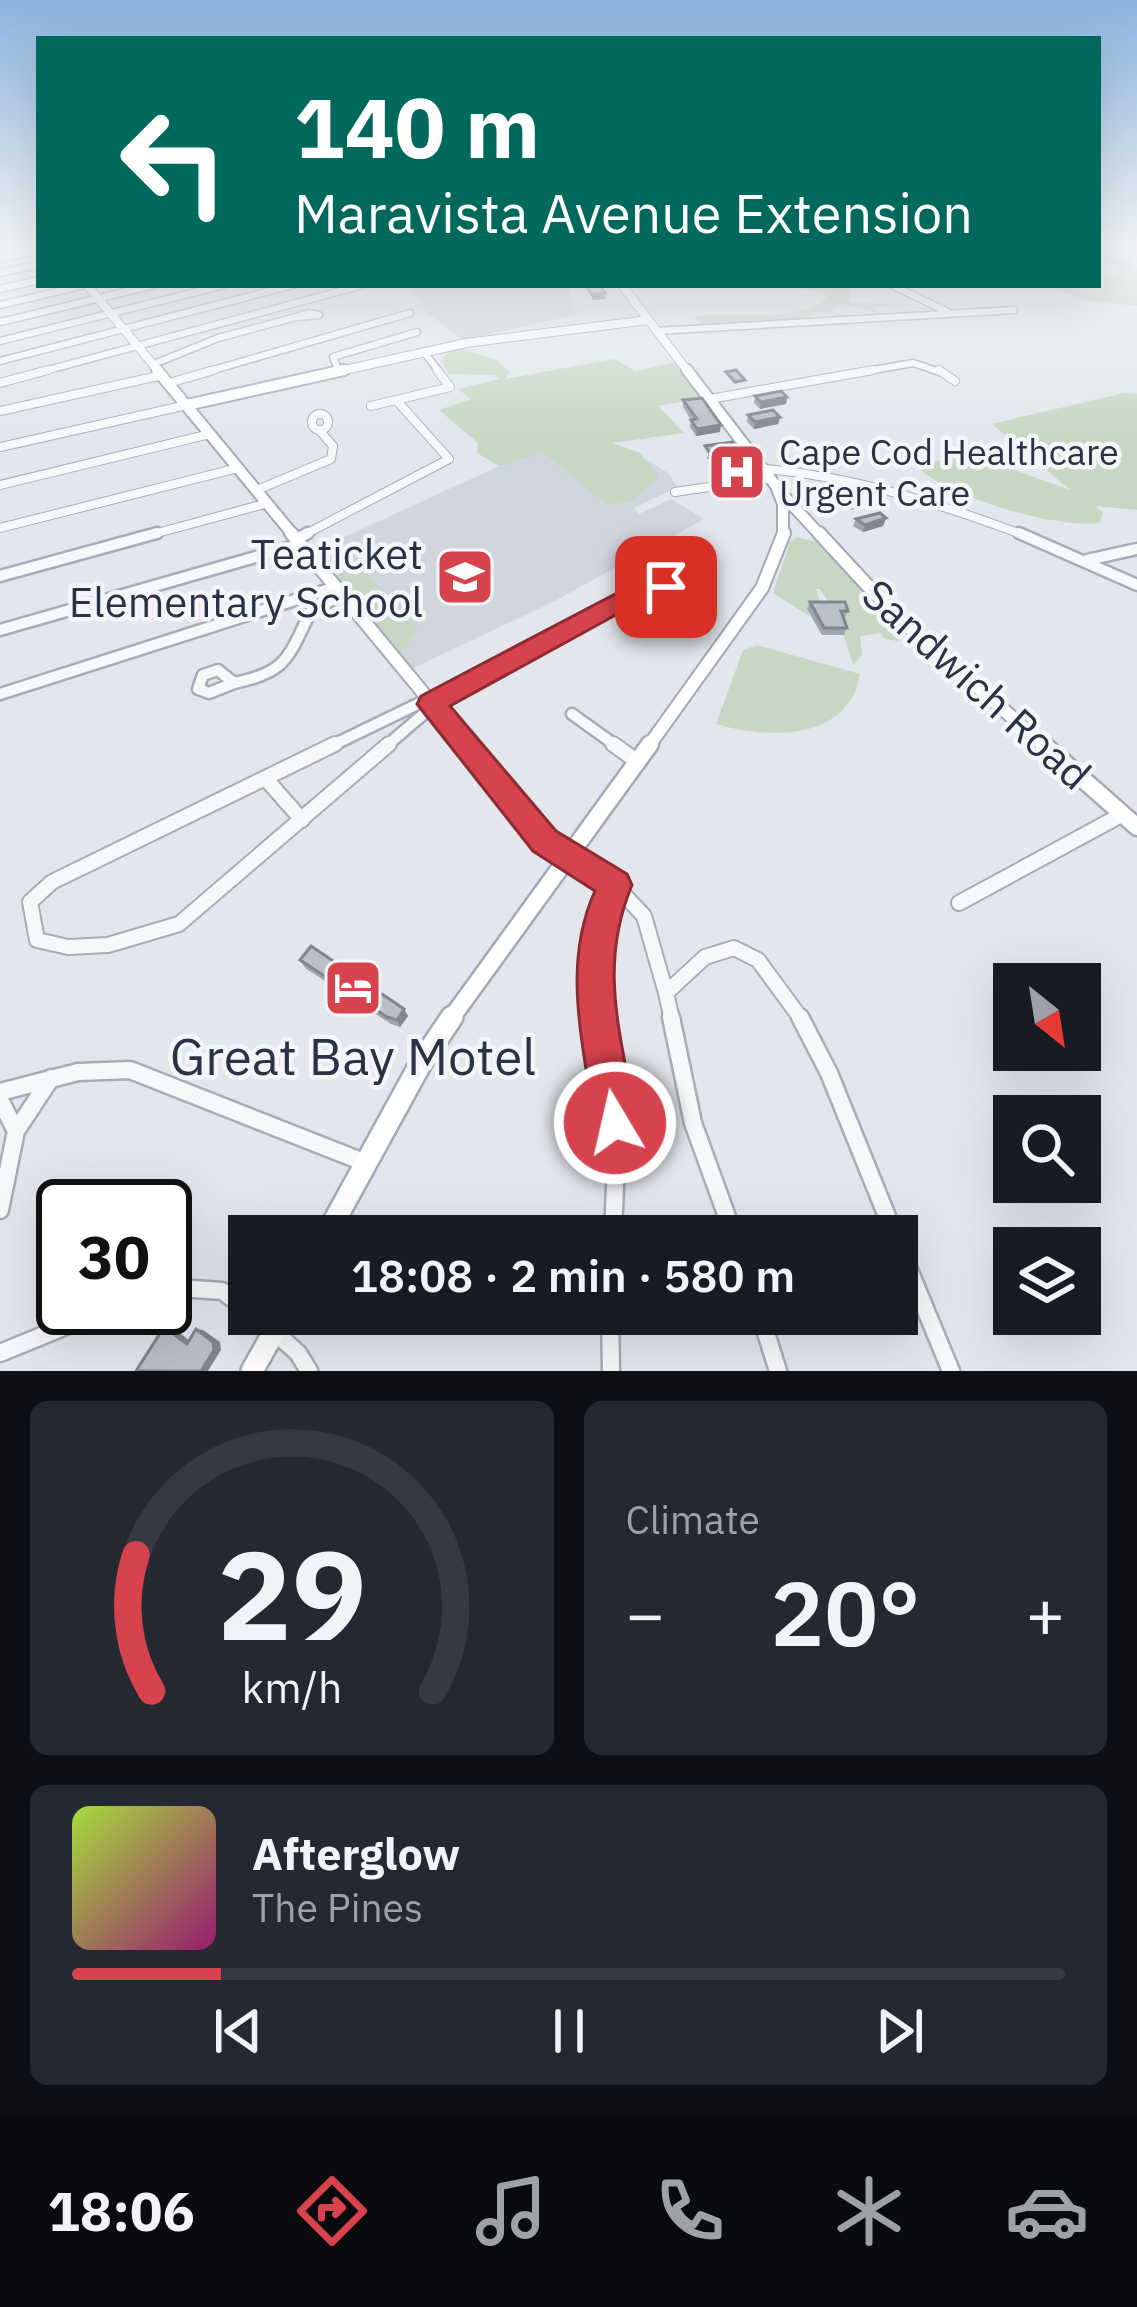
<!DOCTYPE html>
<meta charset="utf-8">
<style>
body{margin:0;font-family:"IBM Plex Sans",sans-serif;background:#242831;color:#f1f3f6;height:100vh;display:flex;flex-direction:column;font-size:45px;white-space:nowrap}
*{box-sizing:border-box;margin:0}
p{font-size:39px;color:#9ea1a6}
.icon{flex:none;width:66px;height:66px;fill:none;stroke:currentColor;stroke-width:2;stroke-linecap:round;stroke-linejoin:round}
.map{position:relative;height:1371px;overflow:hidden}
.side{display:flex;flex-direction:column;gap:30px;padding:30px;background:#0d0f14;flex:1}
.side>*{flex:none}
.guide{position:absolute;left:36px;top:36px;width:1065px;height:252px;border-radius:0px;box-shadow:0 12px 48px #0002;background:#00695c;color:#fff;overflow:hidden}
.needle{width:78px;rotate:150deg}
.fabs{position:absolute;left:993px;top:963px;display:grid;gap:24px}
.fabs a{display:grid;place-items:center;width:108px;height:108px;border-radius:0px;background:#171b24;box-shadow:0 12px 48px #0002;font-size:60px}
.speed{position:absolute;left:36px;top:1179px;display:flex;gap:24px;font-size:60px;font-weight:700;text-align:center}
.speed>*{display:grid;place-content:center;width:156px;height:156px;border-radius:50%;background:#171b24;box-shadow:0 12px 48px #0002;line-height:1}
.speed .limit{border:6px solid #111;border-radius:18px;background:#fff;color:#111}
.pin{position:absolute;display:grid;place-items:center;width:102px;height:102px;color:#fff;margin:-51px;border-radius:24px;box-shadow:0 6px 18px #0006}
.me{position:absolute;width:132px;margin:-66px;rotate:351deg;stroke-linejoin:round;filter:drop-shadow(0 0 9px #0008)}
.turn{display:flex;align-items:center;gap:42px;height:252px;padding:0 60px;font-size:54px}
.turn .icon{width:156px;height:156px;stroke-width:2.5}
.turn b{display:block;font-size:84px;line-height:102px}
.big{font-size:90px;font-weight:600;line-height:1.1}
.side .card{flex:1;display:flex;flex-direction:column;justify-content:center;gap:18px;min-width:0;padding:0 42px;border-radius:18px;background:#242831}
.side .dial{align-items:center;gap:0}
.dial svg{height:312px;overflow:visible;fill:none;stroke:#363941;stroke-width:7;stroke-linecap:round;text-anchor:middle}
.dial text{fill:#f1f3f6;stroke:none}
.song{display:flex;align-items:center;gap:36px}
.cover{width:144px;height:144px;border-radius:18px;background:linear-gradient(135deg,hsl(80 70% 55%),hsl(320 70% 35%))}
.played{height:12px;border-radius:6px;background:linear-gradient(90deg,#d7434d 15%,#363941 15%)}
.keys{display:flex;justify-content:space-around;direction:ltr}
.heat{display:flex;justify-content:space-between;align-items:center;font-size:66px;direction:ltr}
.side .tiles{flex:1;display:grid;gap:30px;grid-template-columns:1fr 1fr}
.card:last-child{grid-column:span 2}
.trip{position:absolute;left:228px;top:1215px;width:690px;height:120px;border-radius:0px;background:#171b24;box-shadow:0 12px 48px #0002;font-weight:600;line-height:120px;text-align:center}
.tab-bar{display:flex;height:192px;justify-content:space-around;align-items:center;background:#090b0e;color:#9ea1a6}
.tab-bar .icon{width:84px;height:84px}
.tab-bar .active{color:#d7434d}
.tab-bar b{font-size:54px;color:#f1f3f6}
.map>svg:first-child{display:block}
.built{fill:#d1d5de}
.green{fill:#c7d7c4}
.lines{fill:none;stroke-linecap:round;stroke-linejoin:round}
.minor-far4-casing{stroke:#a8acb7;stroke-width:9}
.minor-far3-casing{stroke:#a8acb7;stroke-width:10}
.minor-far2-casing{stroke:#a8acb7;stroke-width:15}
.minor-far1-casing{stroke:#a8acb7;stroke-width:18}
.minor-casing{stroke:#a8acb7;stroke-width:21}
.major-far4-casing{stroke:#a2a9b9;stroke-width:10}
.major-far3-casing{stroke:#a2a9b9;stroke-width:14}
.major-far2-casing{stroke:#a2a9b9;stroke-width:16}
.major-far1-casing{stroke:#a2a9b9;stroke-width:21}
.major-casing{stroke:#a2a9b9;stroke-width:26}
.minor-far4{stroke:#f7f8fa;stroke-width:6}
.minor-far3{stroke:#f7f8fa;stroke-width:8}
.minor-far2{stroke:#f7f8fa;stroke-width:10}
.minor-far1{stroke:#f7f8fa;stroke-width:14}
.minor{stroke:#f7f8fa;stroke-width:16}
.major-far4{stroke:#fff;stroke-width:8}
.major-far3{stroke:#fff;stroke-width:10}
.major-far2{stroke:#fff;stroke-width:12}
.major-far1{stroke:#fff;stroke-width:16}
.major{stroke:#fff;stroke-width:21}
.wall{fill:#a0a4ae}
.shaded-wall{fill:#82868d}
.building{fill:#babfca;stroke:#82868d;stroke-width:3}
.route{fill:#d7434d;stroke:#8c2c32;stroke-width:3}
.labels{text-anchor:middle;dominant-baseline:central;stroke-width:9;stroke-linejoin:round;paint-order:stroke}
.far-poi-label{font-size:36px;fill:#2a3246;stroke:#f4f5f9;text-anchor:start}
.poi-label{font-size:42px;fill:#2a3246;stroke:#f4f5f9;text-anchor:end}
.street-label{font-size:42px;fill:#2a3246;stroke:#f4f5f9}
.near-poi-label{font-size:51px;fill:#2a3246;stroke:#f4f5f9}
</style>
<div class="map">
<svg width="1137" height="1371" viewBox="0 0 1137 1371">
<rect width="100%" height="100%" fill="#e3e6ec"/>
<!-- built -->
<path class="built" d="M 401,285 L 571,285 L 569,297 L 579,314 L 463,340 L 423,310 L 424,303 Z
M 565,448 L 634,453 L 667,472 L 678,487 L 634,508 L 639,514 L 671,499 L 704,519 L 553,602 L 409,670 L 312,552 L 523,455 Z"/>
<!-- green -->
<path class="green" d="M 1098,245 L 1111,245 L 1121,253 L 1110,256 L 1137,267 L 1137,306 L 1089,301 L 1041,285 L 1098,285 L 1098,277 L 1119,274 L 1118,266 L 1098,258 Z
M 760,285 L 865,285 L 851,290 L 849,302 L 891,304 L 872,308 L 883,315 L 846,304 L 833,308 L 833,313 L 811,312 L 805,319 L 702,323 L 693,317 C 723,310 806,325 827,297 L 821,291 Z
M 459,348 L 496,360 L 510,372 L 505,379 L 614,359 L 636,371 L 676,362 L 702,398 L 658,406 L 684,433 L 612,443 L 640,453 L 659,477 L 630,502 L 606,504 L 543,452 L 499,466 L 477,453 L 478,443 L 439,410 L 471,399 L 458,389 L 500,379 L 494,375 L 449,374 L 442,361 L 447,351 Z
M 1124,393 L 1137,394 L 1137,510 L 1096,506 L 1103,513 L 1100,523 C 1059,529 951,498 921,470 L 931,462 L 988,451 L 1009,468 L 1070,490 L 992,424 Z
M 797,537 L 816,542 L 903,629 L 902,637 L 898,641 L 885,639 L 880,633 L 860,636 L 862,655 L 853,665 L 838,618 L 820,589 L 816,589 L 821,604 L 808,609 L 809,616 L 773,593 L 790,542 Z
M 364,571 L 418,628 L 404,651 L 396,649 L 337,577 L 339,573 Z
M 757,645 L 860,674 C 849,742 767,739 716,724 L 743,650 Z"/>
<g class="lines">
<defs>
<path id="minor-far4" d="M 0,259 L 39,250
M 0,273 L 39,264
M 892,285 L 948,312
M 0,289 L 39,280
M 0,305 L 85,285
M 309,313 L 319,315 L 296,317 Z
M 0,322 L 154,285
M 656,331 L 1014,310
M 0,341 L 224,285
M 424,352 L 440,373
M 0,361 L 293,285
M 154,364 L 218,338 L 296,317
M 339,371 L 333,357 L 417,332
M 37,373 L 363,285
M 203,373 L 410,313
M 856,373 L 913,363 L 943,373"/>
<path id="minor-far3" d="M 939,370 L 955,381
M 0,383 L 48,370
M 169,383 L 214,370
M 710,399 L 873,370
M 371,406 L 450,387 L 437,370
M 0,411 L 163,375
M312 422a8 8 0 1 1 16 0a8 8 0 1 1-16 0Z
M 0,447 L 187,405
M 765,469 C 855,477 942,504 1026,536
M 0,485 L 210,434
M 257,490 L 331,459 L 333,446 L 320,431
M 675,492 L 771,478
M 0,528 L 238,468
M 146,536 L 268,503
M 302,536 L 449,459 L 397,401"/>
<path id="minor-far2" d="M 1019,533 L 1137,585
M 297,539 L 308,533
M 1087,560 L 1137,549
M 0,576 L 157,533
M 0,630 L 301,544
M 218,670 L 234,683 L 209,693 L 198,689 L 203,675 Z
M 234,683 C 289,672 288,656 311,611 L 343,594
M 0,694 L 336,587
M 431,703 L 648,587 L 666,587
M 572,714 L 618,747
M 329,747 L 428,699
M 385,747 L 433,706"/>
<path id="minor-far1" d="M 335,744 L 52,882 L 30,902 L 37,940 L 68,947 L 108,945 L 179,924 L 389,744
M 613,744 L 638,762
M 266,779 L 302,820
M 568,856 L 615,885 L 597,945 L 598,1020
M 615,885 L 644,916 L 666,993
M 959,903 L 1123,814
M 672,1020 L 666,993 L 705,957 L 734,948 L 758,960 L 802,1020"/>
<path id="minor" d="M 598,1017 L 617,1137 L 613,1236
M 671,1017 L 693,1123 L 734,1236
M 800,1017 L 829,1073 L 895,1236
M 0,1092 L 78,1072 L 130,1070 L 366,1163
M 0,1100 L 16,1131
M 0,1210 L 16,1131 L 51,1078
M 897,1241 L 951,1371
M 165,1287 L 222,1291 L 249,1310
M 254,1314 L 298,1353 L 309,1371
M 610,1314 L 611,1371
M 760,1314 L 778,1371
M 0,1353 L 110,1308"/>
<path id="major-far4" d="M 87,285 L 160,373
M 622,285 L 689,373
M 331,373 L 466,343 L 648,320"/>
<path id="major-far3" d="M 157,370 L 294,536
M 687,370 L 776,486 L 783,504 L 783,536
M 187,405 L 344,370
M 783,495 L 821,536"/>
<path id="major-far2" d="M 291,533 L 468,747
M 819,533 L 891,611 L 1046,747
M 648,747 L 762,588 L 784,533"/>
<path id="major-far1" d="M 465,744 L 541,836 L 568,856
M 1043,744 L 1137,827
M 450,1020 L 650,744"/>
<path id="major" d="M 326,1236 L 421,1063 L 452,1017
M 252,1371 L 284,1314"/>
</defs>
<!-- minor-far4 casing -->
<use href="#minor-far4" class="minor-far4-casing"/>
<!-- minor-far3 casing -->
<use href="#minor-far3" class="minor-far3-casing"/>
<!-- minor-far2 casing -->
<use href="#minor-far2" class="minor-far2-casing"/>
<!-- minor-far1 casing -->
<use href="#minor-far1" class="minor-far1-casing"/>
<!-- minor casing -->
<use href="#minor" class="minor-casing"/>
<!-- major-far4 casing -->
<use href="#major-far4" class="major-far4-casing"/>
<!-- major-far3 casing -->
<use href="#major-far3" class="major-far3-casing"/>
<!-- major-far2 casing -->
<use href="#major-far2" class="major-far2-casing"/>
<!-- major-far1 casing -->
<use href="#major-far1" class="major-far1-casing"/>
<!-- major casing -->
<use href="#major" class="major-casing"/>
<!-- minor-far4 -->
<use href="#minor-far4" class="minor-far4"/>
<!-- minor-far3 -->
<use href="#minor-far3" class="minor-far3"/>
<!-- minor-far2 -->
<use href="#minor-far2" class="minor-far2"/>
<!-- minor-far1 -->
<use href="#minor-far1" class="minor-far1"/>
<!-- minor -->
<use href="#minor" class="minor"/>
<!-- major-far4 -->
<use href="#major-far4" class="major-far4"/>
<!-- major-far3 -->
<use href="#major-far3" class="major-far3"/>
<!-- major-far2 -->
<use href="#major-far2" class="major-far2"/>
<!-- major-far1 -->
<use href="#major-far1" class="major-far1"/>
<!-- major -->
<use href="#major" class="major"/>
</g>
<!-- wall -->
<path class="wall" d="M 755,396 L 787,397 L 786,404 L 760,409 L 754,403 Z
M 683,400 L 720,432 L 696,436 L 690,427 L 691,420 L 683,407 Z
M 748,415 L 780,417 L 778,424 L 754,429 L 747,422 Z
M 837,490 L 858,504 L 856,509 L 847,510 L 836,495 Z
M 886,518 L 883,526 L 863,532 L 853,526 L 856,519 Z
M 810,602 L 848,611 L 844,619 L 847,628 L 844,635 L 822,635 L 807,609 Z
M 300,960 L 404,1009 L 408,1016 L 400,1027 L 391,1024 L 305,968 Z"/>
<!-- shaded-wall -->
<path class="shaded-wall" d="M 605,293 L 605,299 L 592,300 L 592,295 Z
M 787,397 L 786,404 L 760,409 L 761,402 Z
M 780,417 L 778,424 L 754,429 L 755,422 Z
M 721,425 L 720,432 L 696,436 L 697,429 Z
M 736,448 L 735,455 L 707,459 L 709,452 Z
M 886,518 L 883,526 L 863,532 L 865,525 Z
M 404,1009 L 408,1016 L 400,1027 L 397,1020 Z
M 164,1327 L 172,1327 L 194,1344 L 187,1344 Z
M 196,1329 L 203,1330 L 220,1342 L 221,1350 L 208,1371 L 201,1371 Z"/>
<!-- building -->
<path class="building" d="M 586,285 L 600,285 L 605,293 L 592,295 Z
M 736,370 L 745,380 L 735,382 L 726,372 Z
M 781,391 L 787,397 L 761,402 L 755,396 Z
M 702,398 L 721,425 L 697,429 L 691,420 L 697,419 L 683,400 Z
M 773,410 L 780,417 L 755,422 L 748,415 Z
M 732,442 L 736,448 L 709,452 L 705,446 Z
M 846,489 L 858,504 L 848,505 L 837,490 Z
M 880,513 L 886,518 L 865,525 L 856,519 Z
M 810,602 L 845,602 L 848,611 L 841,611 L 847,628 L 824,628 Z
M 311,946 L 404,1009 L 397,1020 L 387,1017 L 300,960 Z
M 164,1327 L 187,1344 L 196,1329 L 213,1342 L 214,1350 L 201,1371 L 136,1371 Z"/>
<!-- sky -->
<linearGradient id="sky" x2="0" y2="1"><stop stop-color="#8ab3de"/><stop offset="0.56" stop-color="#f2f4f6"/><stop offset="1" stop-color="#f2f4f6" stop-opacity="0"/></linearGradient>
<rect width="1137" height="437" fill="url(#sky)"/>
<!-- route -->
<path class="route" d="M 666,579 L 674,581 L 674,593 L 652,595 L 450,706 L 556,831 L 627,874 L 632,885 C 597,969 622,1036 636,1123 L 629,1137 L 615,1143 L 601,1137 L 594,1123 C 584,1043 561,966 595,891 L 533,851 L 417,704 L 421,696 L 640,581 Z"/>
<!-- icons -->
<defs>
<symbol id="hospital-square" viewBox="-11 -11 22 22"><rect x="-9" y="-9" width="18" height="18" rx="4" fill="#d7434d" stroke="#f4f5f9"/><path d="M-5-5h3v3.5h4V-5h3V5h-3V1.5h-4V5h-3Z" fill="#fff"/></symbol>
<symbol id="school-square" viewBox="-11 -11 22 22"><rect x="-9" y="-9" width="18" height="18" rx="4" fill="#d7434d" stroke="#f4f5f9"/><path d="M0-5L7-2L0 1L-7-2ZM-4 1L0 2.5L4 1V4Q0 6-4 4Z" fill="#fff"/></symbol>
<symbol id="hotel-square" viewBox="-11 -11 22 22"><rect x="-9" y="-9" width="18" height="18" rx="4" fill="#d7434d" stroke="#f4f5f9"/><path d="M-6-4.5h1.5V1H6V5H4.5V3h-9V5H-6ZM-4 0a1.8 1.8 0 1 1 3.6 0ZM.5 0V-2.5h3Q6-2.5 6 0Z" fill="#fff"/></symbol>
</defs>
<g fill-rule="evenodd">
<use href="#hospital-square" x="704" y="439" width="66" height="66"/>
<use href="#school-square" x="432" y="544" width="66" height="66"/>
<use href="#hotel-square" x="320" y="955" width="66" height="66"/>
</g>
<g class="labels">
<!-- far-poi labels -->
<g class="far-poi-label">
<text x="779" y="451">Cape Cod Healthcare<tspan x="779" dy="41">Urgent Care</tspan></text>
</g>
<!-- poi labels -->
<g class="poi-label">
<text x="423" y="553">Teaticket<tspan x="423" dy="48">Elementary School</tspan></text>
</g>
<!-- street labels -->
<g class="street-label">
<text transform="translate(977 684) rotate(42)">Sandwich Road</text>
</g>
<!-- near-poi labels -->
<g class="near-poi-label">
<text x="353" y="1056">Great Bay Motel</text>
</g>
</g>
</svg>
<div class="fabs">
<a><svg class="needle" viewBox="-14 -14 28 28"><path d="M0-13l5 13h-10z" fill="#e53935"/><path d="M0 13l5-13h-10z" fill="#9ea1a6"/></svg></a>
<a><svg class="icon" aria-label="search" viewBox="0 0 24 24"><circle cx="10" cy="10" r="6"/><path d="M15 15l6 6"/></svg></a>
<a><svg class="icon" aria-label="layers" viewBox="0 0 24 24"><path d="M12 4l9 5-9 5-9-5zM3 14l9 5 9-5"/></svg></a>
</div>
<div class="speed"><div class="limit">30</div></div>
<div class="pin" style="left:666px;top:587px;background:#d93025"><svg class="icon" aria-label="arrive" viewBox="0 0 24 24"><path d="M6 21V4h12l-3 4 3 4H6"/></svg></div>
<svg class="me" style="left:615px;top:1123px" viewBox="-20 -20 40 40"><circle r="17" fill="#d7434d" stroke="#fff" stroke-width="3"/><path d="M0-11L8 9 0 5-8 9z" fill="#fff"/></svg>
<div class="trip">18:08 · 2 min · 580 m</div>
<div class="guide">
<div class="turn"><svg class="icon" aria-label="left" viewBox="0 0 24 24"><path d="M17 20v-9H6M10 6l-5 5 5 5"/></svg><div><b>140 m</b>Maravista Avenue Extension</div></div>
</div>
</div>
<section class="side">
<div class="tiles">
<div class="card dial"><svg viewBox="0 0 100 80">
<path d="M14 69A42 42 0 1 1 86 69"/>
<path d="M14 69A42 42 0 0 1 10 34" stroke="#d7434d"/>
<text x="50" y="56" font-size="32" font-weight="700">29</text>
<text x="50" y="72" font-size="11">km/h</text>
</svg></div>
<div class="card"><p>Climate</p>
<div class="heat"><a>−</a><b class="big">20°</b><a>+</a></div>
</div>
<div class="card">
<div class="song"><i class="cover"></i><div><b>Afterglow</b><p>The Pines</p></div></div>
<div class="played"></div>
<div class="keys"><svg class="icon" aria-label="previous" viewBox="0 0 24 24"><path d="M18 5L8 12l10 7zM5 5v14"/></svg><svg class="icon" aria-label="pause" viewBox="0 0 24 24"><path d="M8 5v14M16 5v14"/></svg><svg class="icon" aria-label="next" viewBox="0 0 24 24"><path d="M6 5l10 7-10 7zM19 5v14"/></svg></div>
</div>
</div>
</section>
<nav class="tab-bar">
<b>18:06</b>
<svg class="icon active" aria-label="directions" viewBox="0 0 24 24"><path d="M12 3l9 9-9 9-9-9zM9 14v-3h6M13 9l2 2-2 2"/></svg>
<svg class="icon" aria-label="music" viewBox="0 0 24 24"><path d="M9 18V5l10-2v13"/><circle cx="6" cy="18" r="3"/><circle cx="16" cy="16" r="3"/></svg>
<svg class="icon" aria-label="phone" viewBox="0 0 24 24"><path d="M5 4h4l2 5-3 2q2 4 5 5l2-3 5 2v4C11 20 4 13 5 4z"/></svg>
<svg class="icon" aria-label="climate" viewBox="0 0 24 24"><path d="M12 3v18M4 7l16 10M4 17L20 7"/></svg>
<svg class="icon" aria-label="car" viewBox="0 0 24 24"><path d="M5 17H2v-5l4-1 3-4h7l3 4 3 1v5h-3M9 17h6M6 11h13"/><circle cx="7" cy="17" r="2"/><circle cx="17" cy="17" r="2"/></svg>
</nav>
